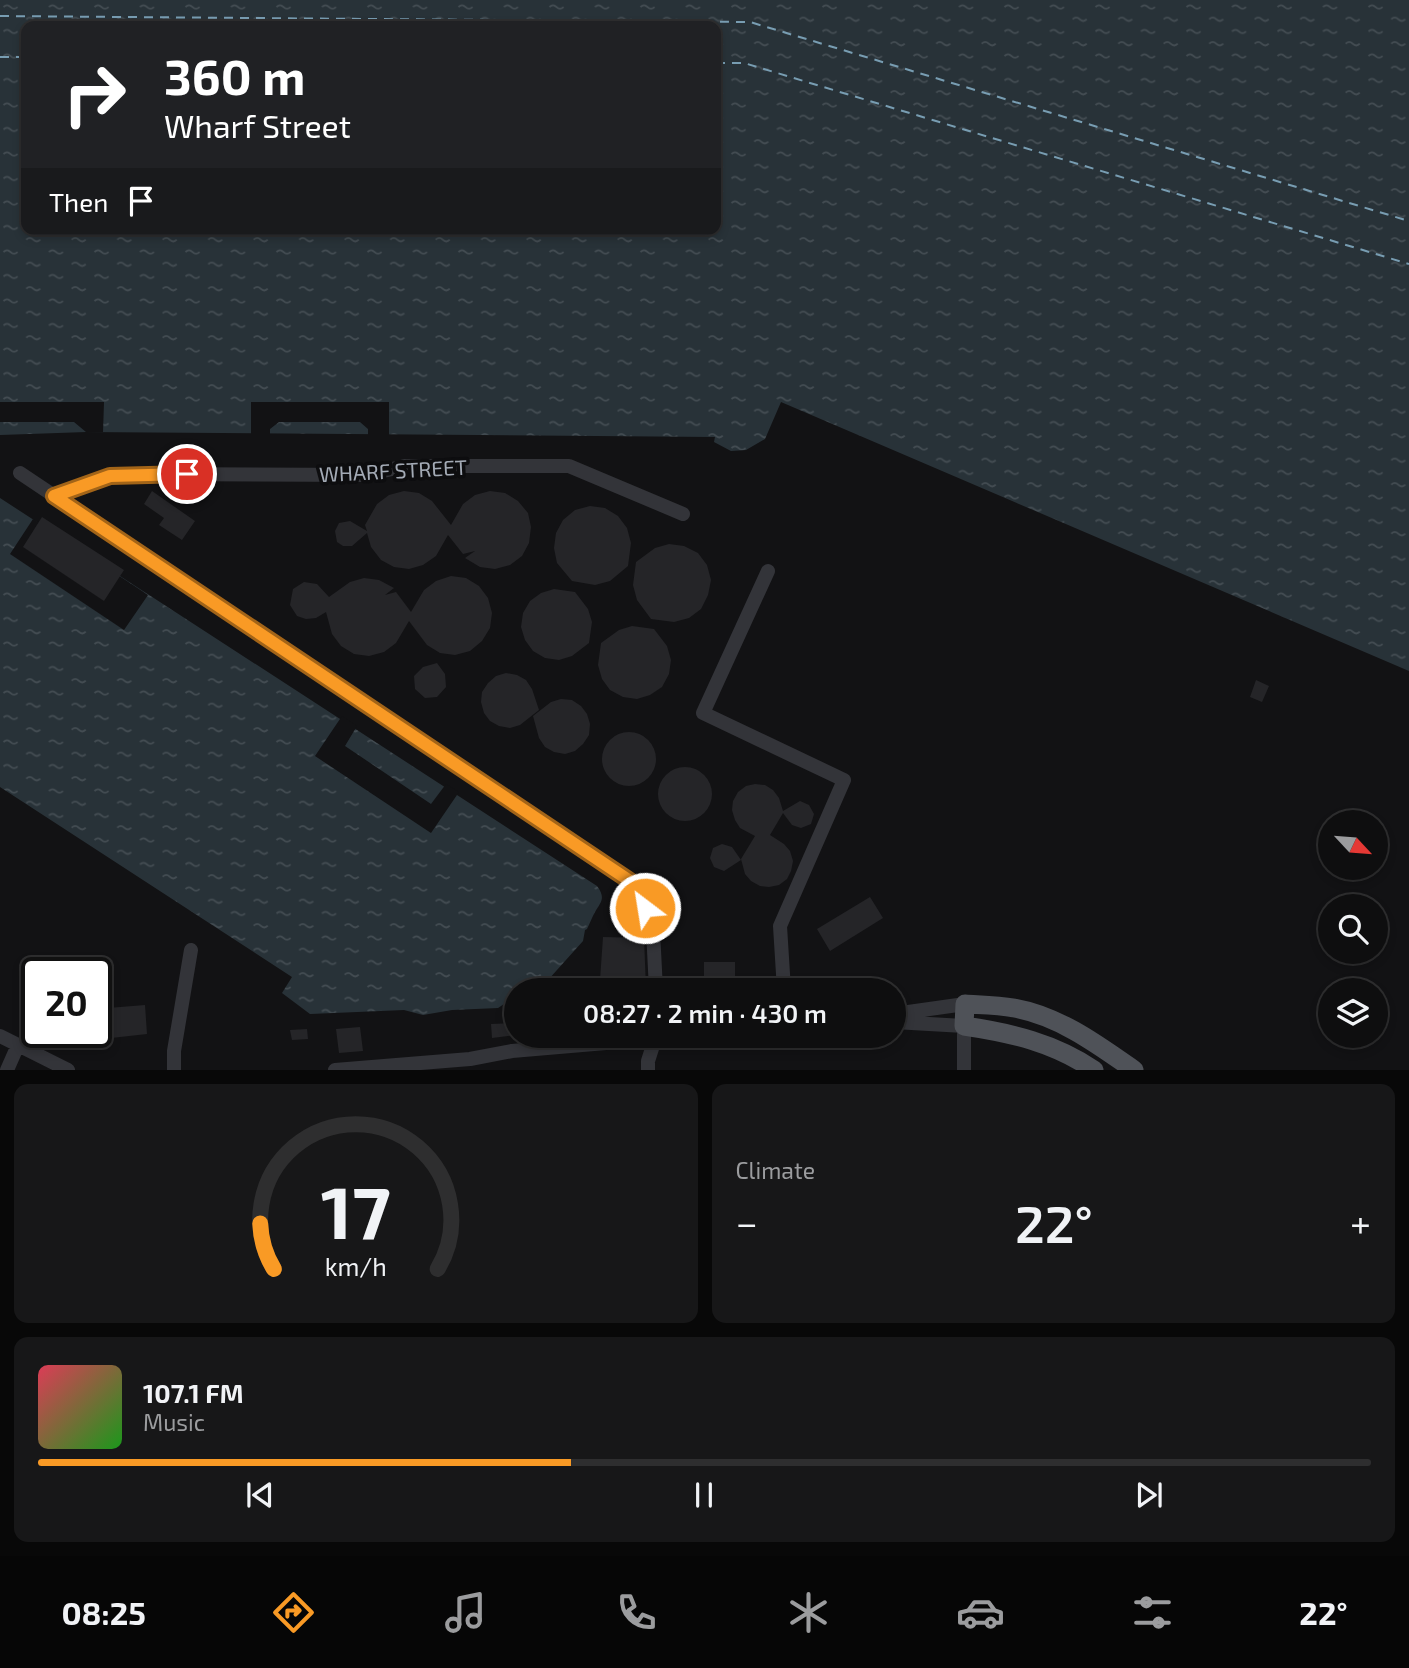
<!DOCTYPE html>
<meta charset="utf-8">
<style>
body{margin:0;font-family:"Exo 2",sans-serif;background:#171718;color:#f1f3f6;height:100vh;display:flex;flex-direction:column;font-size:26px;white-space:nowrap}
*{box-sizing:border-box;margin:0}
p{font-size:23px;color:#9b9c9e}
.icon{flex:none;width:38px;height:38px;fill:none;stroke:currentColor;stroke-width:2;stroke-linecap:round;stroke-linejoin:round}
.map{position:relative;height:1070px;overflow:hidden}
.side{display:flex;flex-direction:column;gap:14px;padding:14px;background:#080808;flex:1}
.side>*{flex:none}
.banner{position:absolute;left:21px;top:21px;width:700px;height:214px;border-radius:14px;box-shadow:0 4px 10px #0003,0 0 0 2px #2e2e2f;background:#202124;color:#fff;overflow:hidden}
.needle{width:46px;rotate:116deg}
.fabs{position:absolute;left:1318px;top:810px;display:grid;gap:14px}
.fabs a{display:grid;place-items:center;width:70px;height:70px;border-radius:50%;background:#0e0e0f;box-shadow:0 4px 10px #0003,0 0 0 2px #2e2e2f;font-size:35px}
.speed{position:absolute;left:21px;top:957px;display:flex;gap:14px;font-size:35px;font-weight:700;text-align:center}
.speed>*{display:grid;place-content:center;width:91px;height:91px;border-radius:50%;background:#0e0e0f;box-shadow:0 4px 10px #0003,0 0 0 2px #2e2e2f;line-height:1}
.speed .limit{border:4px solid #111;border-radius:10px;background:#fff;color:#111}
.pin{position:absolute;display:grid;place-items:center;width:60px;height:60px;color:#fff;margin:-30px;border:4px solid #fff;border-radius:50%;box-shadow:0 2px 7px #0007}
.me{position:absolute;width:77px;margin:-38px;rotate:329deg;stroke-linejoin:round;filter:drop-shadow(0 0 5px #0008)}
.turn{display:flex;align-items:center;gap:24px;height:147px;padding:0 28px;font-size:32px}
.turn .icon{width:91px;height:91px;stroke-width:2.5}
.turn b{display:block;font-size:49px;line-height:60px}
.then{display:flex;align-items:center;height:66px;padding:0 28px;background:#0003;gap:14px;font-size:26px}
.big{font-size:52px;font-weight:600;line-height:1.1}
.side .widget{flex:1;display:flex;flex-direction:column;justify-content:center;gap:10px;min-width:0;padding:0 24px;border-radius:14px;background:#171718}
.side .dial{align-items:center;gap:0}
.dial svg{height:182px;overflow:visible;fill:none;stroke:#2e2e2f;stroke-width:7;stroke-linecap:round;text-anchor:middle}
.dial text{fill:#f1f3f6;stroke:none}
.song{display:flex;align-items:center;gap:21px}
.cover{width:84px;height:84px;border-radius:10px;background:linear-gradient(135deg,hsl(350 70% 55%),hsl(120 70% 35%))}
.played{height:7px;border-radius:4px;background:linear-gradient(90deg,#f99a25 40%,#2e2e2f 40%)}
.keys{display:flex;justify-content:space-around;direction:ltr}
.heat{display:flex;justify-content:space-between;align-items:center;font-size:38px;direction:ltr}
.side .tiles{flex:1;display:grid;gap:14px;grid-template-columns:1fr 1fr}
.widget:last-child{grid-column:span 2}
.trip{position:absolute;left:504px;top:978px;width:402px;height:70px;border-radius:35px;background:#0e0e0f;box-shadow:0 4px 10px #0003,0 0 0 2px #2e2e2f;font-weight:600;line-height:70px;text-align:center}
.menu{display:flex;height:112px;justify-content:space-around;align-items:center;background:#060606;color:#9b9c9e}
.menu .icon{width:49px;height:49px}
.menu .active{color:#f99a25}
.menu b{font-size:32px;color:#f1f3f6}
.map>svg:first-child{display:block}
.water{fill:url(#water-ripples);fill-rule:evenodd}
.pier{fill:#121214}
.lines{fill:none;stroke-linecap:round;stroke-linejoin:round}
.ferry{stroke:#789db2;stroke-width:2;stroke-dasharray:9 7;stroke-linecap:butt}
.building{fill:#252528}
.minor{stroke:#333439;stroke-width:14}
.major{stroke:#4f5258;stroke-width:19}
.route-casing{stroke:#a26418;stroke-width:18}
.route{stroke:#f99a25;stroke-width:12}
.labels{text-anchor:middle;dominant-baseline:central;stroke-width:7;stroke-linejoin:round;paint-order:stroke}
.street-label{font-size:21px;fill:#a3aab5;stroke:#0d0d0f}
</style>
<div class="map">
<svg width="1409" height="1070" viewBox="0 0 1409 1070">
<defs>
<pattern id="water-ripples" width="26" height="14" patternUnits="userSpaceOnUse" patternTransform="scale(1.75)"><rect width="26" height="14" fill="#283238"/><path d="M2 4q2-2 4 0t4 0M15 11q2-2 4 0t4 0" fill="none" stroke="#444d53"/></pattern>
</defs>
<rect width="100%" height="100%" fill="#121214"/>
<!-- water -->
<path class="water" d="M 0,0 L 1409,0 L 1409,671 L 781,402 L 765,439 L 746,450 L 731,451 L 714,442 L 715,437 L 86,432 L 0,435 ZM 26,26 L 716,26 L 716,229 L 26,229 Z
M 0,498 L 597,886 C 606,898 601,902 595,912 C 592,917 590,923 587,929 L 585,930 L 583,941 L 539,990 L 516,990 L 516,999 L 507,1002 L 498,1008 L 452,1010 L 423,1015 L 404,1010 L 310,1014 L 282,993 L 292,977 L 0,787 Z"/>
<!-- pier -->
<path class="pier" d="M 0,402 L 104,402 L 103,432 L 86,432 L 74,422 L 0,422 Z
M 251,402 L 389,402 L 389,438 L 368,438 L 368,429 L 360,422 L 279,422 L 270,429 L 270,437 L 251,437 Z
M 33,519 L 148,595 L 124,630 L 10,554 Z
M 342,716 L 357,726 L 345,746 L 431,804 L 446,784 L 459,792 L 431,833 L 315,756 Z"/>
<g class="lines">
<!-- ferry -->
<path class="ferry" d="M 0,16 L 750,22 L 1409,221
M 0,57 L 26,57
M 716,63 L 744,63 L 1409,264"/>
</g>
<!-- building -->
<path class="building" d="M 152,491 L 195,521 L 182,540 L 159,525 L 164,518 L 144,504 Z
M 404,491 L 419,493 L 432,501 L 451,525 L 463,504 L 475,495 L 490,491 L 505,493 L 518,501 L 528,513 L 531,527 L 529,543 L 522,556 L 510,565 L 495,569 L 480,567 L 465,558 L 475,551 L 463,554 L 448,535 L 436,556 L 423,565 L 409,569 L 394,567 L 381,560 L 371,547 L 367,533 L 352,546 L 343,546 L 337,542 L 335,531 L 339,523 L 350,521 L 367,531 L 365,525 L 377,504 L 389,495 Z
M 590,506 L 605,508 L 618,516 L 627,528 L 631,543 L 628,566 L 610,581 L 595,585 L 572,581 L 557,563 L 554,548 L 556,533 L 563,520 L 575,510 Z
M 42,517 L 124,570 L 104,601 L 23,547 Z
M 669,544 L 684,546 L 698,553 L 707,565 L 711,580 L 708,595 L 701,609 L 689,618 L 674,622 L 651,619 L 637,600 L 633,585 L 636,562 L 655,548 Z
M 451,576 L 466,578 L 479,586 L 488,598 L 492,613 L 490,628 L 482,641 L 470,651 L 455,655 L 440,653 L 427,645 L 409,621 L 396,643 L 384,652 L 369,656 L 354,654 L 341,646 L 332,634 L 326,612 L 316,618 L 306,619 L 297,616 L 290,605 L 293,589 L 304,582 L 317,584 L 329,597 L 350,582 L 364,578 L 379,580 L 394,588 L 385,595 L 396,592 L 411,612 L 424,590 L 436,581 Z
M 554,589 L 575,592 L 588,609 L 592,622 L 589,643 L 572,656 L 559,660 L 545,658 L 533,651 L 525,640 L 521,627 L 523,613 L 530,601 L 541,593 Z
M 632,626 L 654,629 L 667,646 L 671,660 L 669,674 L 662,687 L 650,695 L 637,699 L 623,697 L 610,690 L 602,679 L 598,665 L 601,643 L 619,630 Z
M 437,663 L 445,674 L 446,687 L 437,697 L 425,698 L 415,689 L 414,676 L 423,667 Z
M 506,673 L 517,675 L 526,680 L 532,689 L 539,710 L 520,725 L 510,728 L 499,726 L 490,721 L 484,713 L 481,702 L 482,692 L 488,683 L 496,676 Z
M 1256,680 L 1269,686 L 1262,702 L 1250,697 Z
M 561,699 L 572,700 L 581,706 L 587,714 L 590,724 L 589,735 L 583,744 L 575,751 L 565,754 L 554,752 L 545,747 L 539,738 L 533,716 L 551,702 Z
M602 759a27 27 0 1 1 54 0a27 27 0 1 1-54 0Z
M658 794a27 27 0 1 1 54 0a27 27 0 1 1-54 0Z
M 755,784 L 765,785 L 773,790 L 779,798 L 783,811 L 800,801 L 809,805 L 814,814 L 811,824 L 801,828 L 792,825 L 783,813 L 770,835 L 784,844 L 790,851 L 793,861 L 791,871 L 787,879 L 779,885 L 769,887 L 760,886 L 751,881 L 745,874 L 741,859 L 755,836 L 740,828 L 735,820 L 732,810 L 733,801 L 738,792 L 746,786 Z
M 722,844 L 732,847 L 741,860 L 724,871 L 714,867 L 710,858 L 713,848 Z
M 870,897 L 883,918 L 830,951 L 817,929 Z
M 603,937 L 644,938 L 646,988 L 615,988 L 615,981 L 600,980 Z
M 704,962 L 735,962 L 735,978 L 704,978 Z
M 145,1005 L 147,1034 L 111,1038 L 108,1008 Z
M 516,1023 L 516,1035 L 492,1038 L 491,1024 Z
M 360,1027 L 363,1051 L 339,1053 L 336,1029 Z
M 307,1029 L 308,1039 L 292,1040 L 290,1030 Z"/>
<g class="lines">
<!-- minor -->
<path class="minor" d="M 20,473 L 636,885 L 653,930 L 656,990
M 54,496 L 110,476 L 143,474 L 366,475 L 405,466 L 569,466 L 683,514
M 768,571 L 703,713 L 844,780 L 780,926 L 784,990
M 894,1014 L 965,1004
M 894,1022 L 964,1026 L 964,1070
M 0,1036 L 68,1070
M 7,1070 L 18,1045
M 174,1070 L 174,1051 L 191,950
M 335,1070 L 470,1059 L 512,1051 L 688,1036
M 648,1070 L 648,1061 L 656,1036"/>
<!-- major -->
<path class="major" d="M 1094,1070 C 1054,1043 1012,1033 964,1026 L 965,1004 C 981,1005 997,1005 1014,1008 C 1059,1016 1097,1044 1134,1070"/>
</g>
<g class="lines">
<defs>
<path id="route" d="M 187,474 L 110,476 L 54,496 L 636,885 L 645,908"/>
</defs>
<!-- route casing -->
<use href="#route" class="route-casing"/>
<!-- route -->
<use href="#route" class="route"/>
</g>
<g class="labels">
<!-- street labels -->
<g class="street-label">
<text transform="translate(393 470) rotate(-3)">WHARF STREET</text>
</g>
</g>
</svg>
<div class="fabs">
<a><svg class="needle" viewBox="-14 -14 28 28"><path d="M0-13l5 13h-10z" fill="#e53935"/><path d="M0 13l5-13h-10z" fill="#9b9c9e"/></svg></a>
<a><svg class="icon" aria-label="search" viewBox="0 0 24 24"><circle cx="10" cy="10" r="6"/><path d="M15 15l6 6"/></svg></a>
<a><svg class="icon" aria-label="layers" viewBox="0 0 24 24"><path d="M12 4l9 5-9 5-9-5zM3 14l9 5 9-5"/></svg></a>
</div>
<div class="speed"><div class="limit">20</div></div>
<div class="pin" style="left:187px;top:474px;background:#d93025"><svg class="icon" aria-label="arrive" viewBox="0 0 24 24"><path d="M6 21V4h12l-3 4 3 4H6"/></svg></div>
<svg class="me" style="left:645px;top:908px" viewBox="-20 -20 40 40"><circle r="17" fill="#f99a25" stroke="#fff" stroke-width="3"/><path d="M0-11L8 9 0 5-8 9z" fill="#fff"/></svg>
<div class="trip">08:27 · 2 min · 430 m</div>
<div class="banner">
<div class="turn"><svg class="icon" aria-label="right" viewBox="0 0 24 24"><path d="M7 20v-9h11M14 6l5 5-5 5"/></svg><div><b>360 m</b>Wharf Street</div></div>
<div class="then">Then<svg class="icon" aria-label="arrive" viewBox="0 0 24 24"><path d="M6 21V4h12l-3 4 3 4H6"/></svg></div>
</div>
</div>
<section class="side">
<div class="tiles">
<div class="widget dial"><svg viewBox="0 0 100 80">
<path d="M14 69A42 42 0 1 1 86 69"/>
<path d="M14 69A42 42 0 0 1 8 49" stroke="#f99a25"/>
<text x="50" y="56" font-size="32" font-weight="700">17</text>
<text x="50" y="72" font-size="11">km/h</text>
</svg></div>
<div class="widget"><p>Climate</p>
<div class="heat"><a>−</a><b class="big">22°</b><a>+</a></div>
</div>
<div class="widget">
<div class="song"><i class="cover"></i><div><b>107.1 FM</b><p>Music</p></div></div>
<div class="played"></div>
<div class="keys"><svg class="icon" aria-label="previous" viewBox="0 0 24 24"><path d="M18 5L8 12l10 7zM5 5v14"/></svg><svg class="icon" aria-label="pause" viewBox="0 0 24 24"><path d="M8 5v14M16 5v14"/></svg><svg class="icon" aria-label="next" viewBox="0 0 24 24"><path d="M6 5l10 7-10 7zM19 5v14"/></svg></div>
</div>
</div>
</section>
<nav class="menu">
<b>08:25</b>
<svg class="icon active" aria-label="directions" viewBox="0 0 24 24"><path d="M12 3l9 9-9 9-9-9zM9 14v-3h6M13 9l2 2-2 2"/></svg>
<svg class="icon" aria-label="music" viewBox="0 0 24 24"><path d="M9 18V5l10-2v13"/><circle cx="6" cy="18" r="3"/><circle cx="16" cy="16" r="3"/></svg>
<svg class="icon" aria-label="phone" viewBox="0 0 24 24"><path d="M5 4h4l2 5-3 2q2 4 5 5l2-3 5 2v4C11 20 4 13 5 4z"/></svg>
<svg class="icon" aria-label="climate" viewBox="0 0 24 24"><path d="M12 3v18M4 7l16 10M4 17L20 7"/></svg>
<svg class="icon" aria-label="car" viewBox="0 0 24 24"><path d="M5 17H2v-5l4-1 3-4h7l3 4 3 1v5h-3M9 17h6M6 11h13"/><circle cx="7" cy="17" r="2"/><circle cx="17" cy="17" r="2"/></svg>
<svg class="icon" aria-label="filters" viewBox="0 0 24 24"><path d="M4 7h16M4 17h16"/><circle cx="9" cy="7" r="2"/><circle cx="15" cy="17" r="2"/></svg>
<b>22°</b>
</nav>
